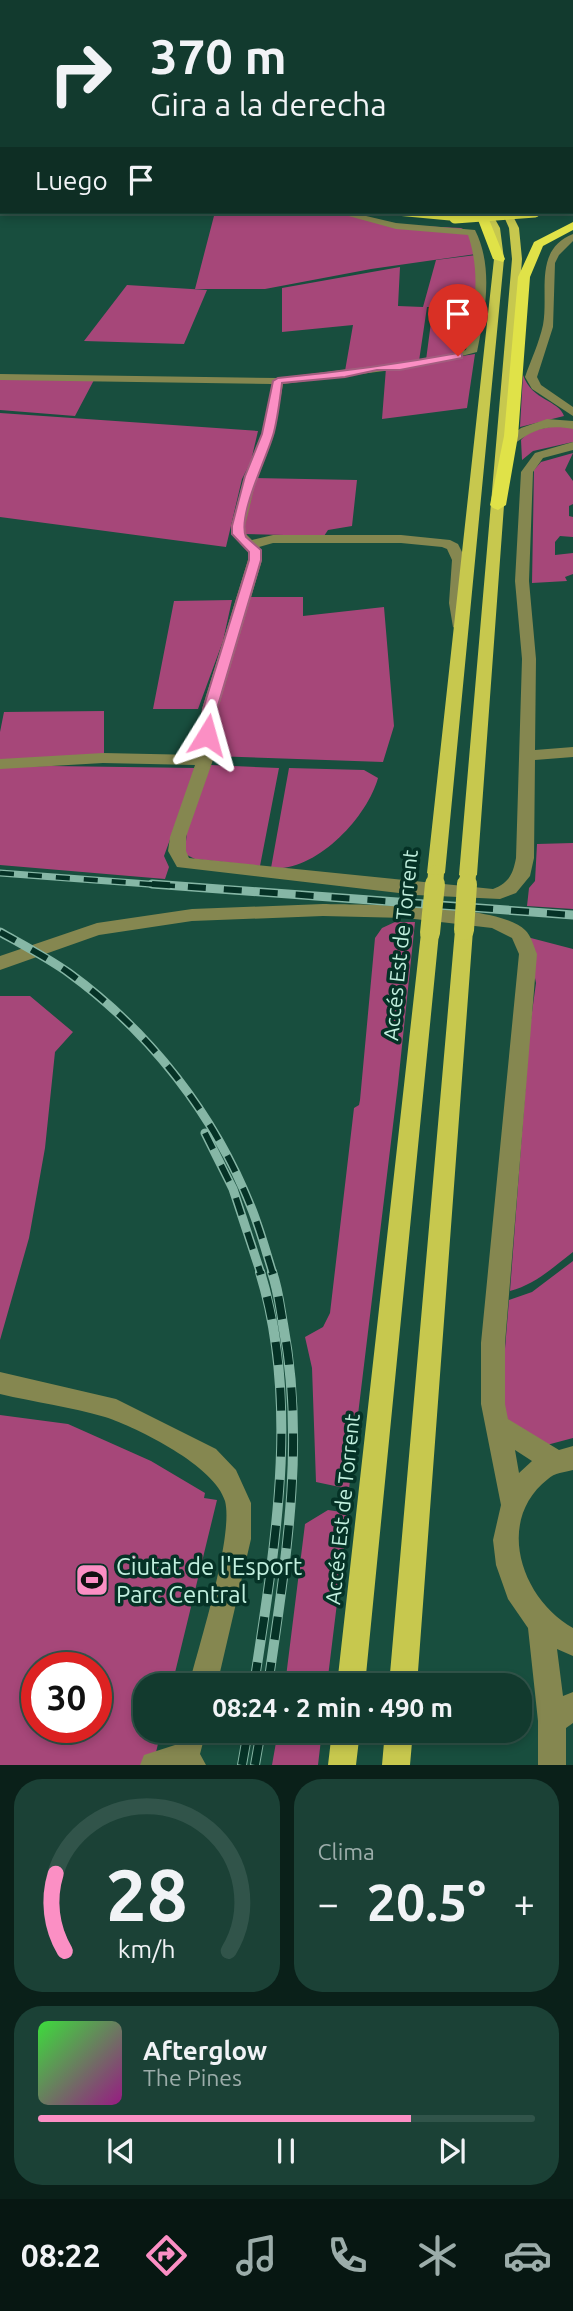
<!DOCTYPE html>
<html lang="es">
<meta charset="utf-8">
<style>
body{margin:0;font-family:Ubuntu,sans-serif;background:#1b4136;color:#f1f3f6;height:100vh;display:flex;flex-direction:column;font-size:26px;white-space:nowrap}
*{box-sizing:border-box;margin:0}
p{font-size:23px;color:#9cadaa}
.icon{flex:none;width:38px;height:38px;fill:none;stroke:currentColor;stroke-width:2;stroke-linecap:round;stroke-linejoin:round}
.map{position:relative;height:1765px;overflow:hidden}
.drawer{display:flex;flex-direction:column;gap:14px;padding:14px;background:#0a2019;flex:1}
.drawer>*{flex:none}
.hud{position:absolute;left:0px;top:0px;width:574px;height:214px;box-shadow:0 4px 10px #0003,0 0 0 2px #31544a;background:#123a2e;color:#f1f3f6;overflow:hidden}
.speed{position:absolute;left:21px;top:1652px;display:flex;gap:14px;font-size:35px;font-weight:700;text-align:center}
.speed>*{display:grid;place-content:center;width:91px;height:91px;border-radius:50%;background:#123a2e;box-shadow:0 4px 10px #0003,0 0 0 2px #31544a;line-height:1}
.speed .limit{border:10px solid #d22;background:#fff;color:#111}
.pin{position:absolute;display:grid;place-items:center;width:60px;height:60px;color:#fff;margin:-72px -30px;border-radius:50% 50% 50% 0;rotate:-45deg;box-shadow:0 0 7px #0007}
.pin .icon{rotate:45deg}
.me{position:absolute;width:77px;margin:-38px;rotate:8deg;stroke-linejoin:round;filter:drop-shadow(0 0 5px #0008)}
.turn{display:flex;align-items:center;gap:24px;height:147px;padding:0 35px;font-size:32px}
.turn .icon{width:91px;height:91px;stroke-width:2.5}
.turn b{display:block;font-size:49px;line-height:60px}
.then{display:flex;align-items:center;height:66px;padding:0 35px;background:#0003;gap:14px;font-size:26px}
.big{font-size:52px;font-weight:600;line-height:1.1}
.drawer .widget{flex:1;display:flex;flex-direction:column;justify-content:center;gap:10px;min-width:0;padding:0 24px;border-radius:28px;background:#1b4136}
.drawer .dial{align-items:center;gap:0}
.dial svg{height:182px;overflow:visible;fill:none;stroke:#31544a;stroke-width:7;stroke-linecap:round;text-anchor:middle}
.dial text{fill:#f1f3f6;stroke:none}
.song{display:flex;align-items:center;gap:21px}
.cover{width:84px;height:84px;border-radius:10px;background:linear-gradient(135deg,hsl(120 70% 55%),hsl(310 70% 35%))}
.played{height:7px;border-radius:4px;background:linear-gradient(90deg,#fb8fc4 75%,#31544a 75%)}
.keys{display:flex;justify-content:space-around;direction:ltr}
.heat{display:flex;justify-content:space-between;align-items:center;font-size:38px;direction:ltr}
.drawer .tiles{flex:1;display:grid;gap:14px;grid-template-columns:1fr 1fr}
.widget:last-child{grid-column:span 2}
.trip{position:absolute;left:133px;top:1673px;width:399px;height:70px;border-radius:28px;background:#123a2e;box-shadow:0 4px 10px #0003,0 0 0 2px #31544a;font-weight:600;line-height:70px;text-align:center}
.tabs{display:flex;height:112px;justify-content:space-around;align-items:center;background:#071712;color:#9cadaa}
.tabs .icon{width:49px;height:49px}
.tabs .current{color:#fb8fc4}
.tabs b{font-size:32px;color:#f1f3f6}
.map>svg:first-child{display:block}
.green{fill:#a64779;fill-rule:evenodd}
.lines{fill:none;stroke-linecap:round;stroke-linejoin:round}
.minor{fill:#858750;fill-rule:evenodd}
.major{fill:#c7c84e;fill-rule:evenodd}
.highway{fill:#e0e248;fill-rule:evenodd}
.rail-far2-casing{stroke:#86b7a6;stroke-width:7}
.rail-far1-casing{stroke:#86b7a6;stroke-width:9}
.rail-casing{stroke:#86b7a6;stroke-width:10}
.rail-far2{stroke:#053226;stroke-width:4.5;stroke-dasharray:14;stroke-linecap:butt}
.rail-far1{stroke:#053226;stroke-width:6;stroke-dasharray:18;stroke-linecap:butt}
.rail{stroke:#053226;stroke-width:8;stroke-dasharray:23;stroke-linecap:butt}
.major-bridge-far1{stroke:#c7c84e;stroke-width:16}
.major-bridge{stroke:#c7c84e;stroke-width:20}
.highway-bridge{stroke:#e0e248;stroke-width:11}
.route{fill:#fb8fc4;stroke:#a35d7f;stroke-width:2}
.labels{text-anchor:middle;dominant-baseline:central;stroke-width:7;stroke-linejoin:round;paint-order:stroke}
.street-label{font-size:21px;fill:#c2f0df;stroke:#053226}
.near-poi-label{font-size:24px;fill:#c2f0df;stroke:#053226;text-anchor:start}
</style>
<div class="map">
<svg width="573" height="1765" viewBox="0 0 573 1765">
<rect width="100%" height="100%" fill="#184e3e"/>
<!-- green -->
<path class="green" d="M 215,212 L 342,212 L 399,225 L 461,228 L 469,232 L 476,254 L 371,269 L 265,289 L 195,289 Z
M 476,255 C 477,286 479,325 463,352 L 426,360 L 433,307 L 427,307 L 419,361 L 345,371 L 353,325 L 282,332 L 282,288 L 400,267 L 398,306 L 423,307 L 436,260 Z
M 127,285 L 207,290 L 184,344 L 84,341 Z
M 475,354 L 467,408 L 382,419 L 386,368 Z
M 523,375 C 532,401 559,400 564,416 L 520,427 Z
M 0,379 L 94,380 L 75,416 L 0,410 Z
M 0,413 L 258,431 L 251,461 L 242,479 L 226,547 L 0,517 Z
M 555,426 L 573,428 L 573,442 L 533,451 L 522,460 L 521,440 C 530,429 542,429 555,426 Z
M 573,453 L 565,470 L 573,481 L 573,504 L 569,506 L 569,516 L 573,517 L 573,537 L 560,536 L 555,542 L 555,555 L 573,553 L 573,574 L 565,577 L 567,581 L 532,583 L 534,470 L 541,462 Z
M 254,478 L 357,480 L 352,526 L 328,530 L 324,536 L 243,534 Z
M 249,597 L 303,597 L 303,616 L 384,607 L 394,726 L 383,762 L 212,756 L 211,729 Z
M 232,600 L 223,641 L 198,709 L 153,709 L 174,601 Z
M 104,711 L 104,754 L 0,760 L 0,732 L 4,712 Z
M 211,765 L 279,768 L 260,866 L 195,859 L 185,854 L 188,816 Z
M 51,766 L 196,768 L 164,856 L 169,867 L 165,879 L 0,865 L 0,767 Z
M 289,768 L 364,770 L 378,778 C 367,818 315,873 271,868 Z
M 573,843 L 573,909 L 527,906 L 529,888 L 535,881 L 537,844 Z
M 395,922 L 415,922 L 398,1084 L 349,1489 L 316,1482 L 312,1368 L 305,1337 L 323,1327 L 330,1313 L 354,1108 L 359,1105 L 360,1100 L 375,938 L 382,928 Z
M 527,937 L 573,949 L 573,1252 C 552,1268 536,1284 510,1291 L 530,1027 L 536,983 Z
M 0,996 L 30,996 L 73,1032 L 55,1052 L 45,1148 L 29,1238 L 0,1340 Z
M 573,1261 L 573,1438 L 543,1446 L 519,1439 L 503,1411 L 501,1397 L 509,1300 L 532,1292 Z
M 0,1415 L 68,1424 L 151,1461 L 205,1493 L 204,1498 L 217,1500 L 172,1685 L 145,1685 L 145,1731 L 161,1731 L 153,1765 L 0,1765 ZM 37,1668 L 96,1668 L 96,1727 L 37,1727 Z
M 328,1510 L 348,1513 L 327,1685 L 285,1685 L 305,1524 Z
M 278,1731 L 322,1731 L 318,1765 L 272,1765 Z"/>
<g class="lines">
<!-- minor -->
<path class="minor" d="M 0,134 L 2,134 L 2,140 L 0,140 Z
M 334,212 L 349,212 L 396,223 L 475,230 C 494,268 485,312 477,352 L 423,366 L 283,384 L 274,434 L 257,476 L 245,526 L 246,534 L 252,540 L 273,535 L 401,535 L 450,540 L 458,544 L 466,560 L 463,603 L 467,627 L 460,631 L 453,627 L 449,603 L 452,560 L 447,549 L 442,547 L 401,543 L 273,543 L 259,547 L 262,560 L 218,709 L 213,760 L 186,837 L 186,851 L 189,858 L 493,889 C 509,883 513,874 516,858 L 522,659 L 515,581 L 521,472 L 535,453 L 573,442 L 573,450 L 543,458 L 533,472 L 529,581 L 536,659 L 535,750 L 573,747 L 573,757 L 535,760 L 534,858 L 530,876 L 516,893 L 500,899 L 416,895 L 177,867 L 168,851 L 170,837 L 195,765 L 103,763 L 0,769 L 0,759 L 103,753 L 198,755 L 202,709 L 248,560 L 248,551 L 234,537 L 231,526 L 245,476 L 262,434 L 272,384 L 0,380 L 0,374 L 278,378 L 423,360 L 466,350 C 475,311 481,273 468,235 L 396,229 Z
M 573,234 L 573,241 L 559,255 L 555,263 L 553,327 L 537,377 L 541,385 L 573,407 L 573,416 L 532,389 L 525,377 C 531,360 539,343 543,325 C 549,292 533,250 573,234 Z
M 547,419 L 573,421 L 573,429 C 549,424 533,429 514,444 L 504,441 L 521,428 Z
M 323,904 C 364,905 498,903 525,930 C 531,935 534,947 537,954 L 505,1343 L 505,1404 L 508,1419 L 559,1450 L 573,1446 L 573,1470 C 565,1472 554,1473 548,1479 C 494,1521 522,1600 573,1628 L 573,1656 L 557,1649 L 563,1696 L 573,1692 L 573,1723 L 566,1728 L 566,1765 L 538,1765 L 538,1721 L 528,1628 L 508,1599 L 496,1565 L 493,1540 L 501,1505 L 481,1404 L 481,1343 L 519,954 L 512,938 L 492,928 L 406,918 L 323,916 L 192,921 L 99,935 L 0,970 L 0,956 L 97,923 L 192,909 ZM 515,1450 L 532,1461 L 519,1473 Z
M 0,1372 L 116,1399 L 216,1449 L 236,1470 L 251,1503 L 251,1539 L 217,1685 L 189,1685 C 199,1646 234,1535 225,1501 C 215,1466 138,1428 105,1417 C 71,1407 34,1402 0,1394 Z
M 178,1731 L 206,1731 L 200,1754 L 206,1765 L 140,1765 L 144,1755 L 175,1745 Z"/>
<!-- major -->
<path class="major" d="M 483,212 L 491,212 L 500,228 L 504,259 L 445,873 L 436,879 L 427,873 L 494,259 L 490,228 Z
M 502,212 L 511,212 L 519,228 L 522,259 L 477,875 L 468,881 L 459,875 L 512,259 L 509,228 Z
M 464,924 L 470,925 L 473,930 L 417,1685 L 389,1685 L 455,930 L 458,925 Z
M 430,927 L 436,928 L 439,933 L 365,1685 L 337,1685 L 421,933 L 424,928 Z
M 332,1731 L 360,1731 L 356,1765 L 328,1765 Z
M 385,1731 L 413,1731 L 410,1765 L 382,1765 Z"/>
<!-- highway -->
<path class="highway" d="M 0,33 L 2,33 L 2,39 L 0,39 Z
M 572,136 L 573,136 L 573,142 L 572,142 Z
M 573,200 L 573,207 L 572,207 L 572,200 Z
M 386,212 C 404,212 446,208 461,218 L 455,221 L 391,215 Z
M 475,212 L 486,212 L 505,259 L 503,262 L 493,259 Z
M 573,222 L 573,230 L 543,246 L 530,277 L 518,436 L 506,505 L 498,510 L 493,508 L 490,505 L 504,436 L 518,277 L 534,242 Z"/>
<defs>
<path id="rail-far2" d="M 0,873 L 175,886"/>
<path id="rail-far1" d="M 152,884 L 573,915
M 0,932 C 23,945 48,958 69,973 C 150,1032 214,1114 251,1207 C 260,1229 266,1252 273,1274
M 205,1133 L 233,1189 L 261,1274"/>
<path id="rail" d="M 254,1685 C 274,1551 301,1405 260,1272
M 268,1685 C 285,1566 306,1444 283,1324 C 280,1307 278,1289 272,1272
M 242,1765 L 248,1731
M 255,1765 L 261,1731"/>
</defs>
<!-- rail-far2 casing -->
<use href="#rail-far2" class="rail-far2-casing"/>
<!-- rail-far1 casing -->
<use href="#rail-far1" class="rail-far1-casing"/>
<!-- rail casing -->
<use href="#rail" class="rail-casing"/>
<!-- rail-far2 -->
<use href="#rail-far2" class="rail-far2"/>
<!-- rail-far1 -->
<use href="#rail-far1" class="rail-far1"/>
<!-- rail -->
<use href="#rail" class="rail"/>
<!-- major-bridge-far1 -->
<path class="major-bridge-far1" d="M 435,886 L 436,873
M 467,886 L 468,875"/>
<!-- major-bridge -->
<path class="major-bridge" d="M 464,930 L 467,884
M 430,933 L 435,884"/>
<!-- highway-bridge -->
<path class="highway-bridge" d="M 455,218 L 535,212"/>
</g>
<!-- route -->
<path class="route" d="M 458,353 L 462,354 L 462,358 L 400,370 L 377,370 L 345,377 L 282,383 C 280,399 278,416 274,432 C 268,456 237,515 246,537 L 261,550 L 261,560 L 217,709 L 215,735 L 212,738 L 202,738 L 200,735 L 203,709 L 249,560 L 249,552 L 232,534 L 232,526 L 245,476 L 262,434 L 273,381 L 278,378 C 338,372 398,364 458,353 Z"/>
<!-- icons -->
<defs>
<symbol id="stadium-square" viewBox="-11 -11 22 22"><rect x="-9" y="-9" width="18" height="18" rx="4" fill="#fb8fc4" stroke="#053226"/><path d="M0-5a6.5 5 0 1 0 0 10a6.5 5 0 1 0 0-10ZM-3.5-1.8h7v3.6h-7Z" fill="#111"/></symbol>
</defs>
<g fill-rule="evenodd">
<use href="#stadium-square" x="73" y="1561" width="38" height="38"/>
</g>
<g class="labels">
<!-- street labels -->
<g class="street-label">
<text transform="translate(400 945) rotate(-84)">Accés Est de Torrent</text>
<text transform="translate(342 1509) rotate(-84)">Accés Est de Torrent</text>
</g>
<!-- near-poi labels -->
<g class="near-poi-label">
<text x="116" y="1566">Ciutat de l'Esport<tspan x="116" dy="28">Parc Central</tspan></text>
</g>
</g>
</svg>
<div class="speed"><div class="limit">30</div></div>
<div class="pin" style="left:458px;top:356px;background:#d93025"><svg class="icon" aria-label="arrive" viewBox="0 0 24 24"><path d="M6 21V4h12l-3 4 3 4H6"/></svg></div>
<svg class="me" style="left:207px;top:735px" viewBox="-20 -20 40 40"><path d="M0-17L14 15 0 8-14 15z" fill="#fb8fc4" stroke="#fff" stroke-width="4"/></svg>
<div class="trip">08:24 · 2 min · 490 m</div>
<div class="hud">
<div class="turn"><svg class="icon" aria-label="right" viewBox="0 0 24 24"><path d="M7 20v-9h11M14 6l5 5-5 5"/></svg><div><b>370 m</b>Gira a la derecha</div></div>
<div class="then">Luego<svg class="icon" aria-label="arrive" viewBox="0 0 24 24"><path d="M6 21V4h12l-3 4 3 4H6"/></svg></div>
</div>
</div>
<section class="drawer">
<div class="tiles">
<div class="widget dial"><svg viewBox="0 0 100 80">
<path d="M14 69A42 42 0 1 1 86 69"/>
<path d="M14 69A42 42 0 0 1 10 35" stroke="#fb8fc4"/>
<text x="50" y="56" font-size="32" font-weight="700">28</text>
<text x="50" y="72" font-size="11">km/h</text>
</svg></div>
<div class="widget"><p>Clima</p>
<div class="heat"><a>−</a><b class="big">20.5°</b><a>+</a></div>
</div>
<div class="widget">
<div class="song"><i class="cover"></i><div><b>Afterglow</b><p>The Pines</p></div></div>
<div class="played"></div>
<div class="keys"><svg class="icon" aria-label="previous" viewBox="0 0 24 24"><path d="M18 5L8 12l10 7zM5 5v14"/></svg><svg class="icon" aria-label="pause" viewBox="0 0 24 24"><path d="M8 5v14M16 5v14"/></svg><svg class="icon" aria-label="next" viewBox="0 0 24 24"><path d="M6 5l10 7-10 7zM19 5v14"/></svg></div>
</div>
</div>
</section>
<nav class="tabs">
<b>08:22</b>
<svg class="icon current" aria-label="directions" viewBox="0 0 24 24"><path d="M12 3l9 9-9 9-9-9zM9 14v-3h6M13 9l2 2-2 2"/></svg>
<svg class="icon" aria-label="music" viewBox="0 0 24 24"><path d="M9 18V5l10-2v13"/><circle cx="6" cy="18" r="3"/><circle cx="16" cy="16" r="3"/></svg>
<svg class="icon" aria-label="phone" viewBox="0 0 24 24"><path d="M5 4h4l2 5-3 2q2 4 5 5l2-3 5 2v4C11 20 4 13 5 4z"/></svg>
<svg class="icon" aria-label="climate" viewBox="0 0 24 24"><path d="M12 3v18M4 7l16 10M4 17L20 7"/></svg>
<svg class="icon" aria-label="car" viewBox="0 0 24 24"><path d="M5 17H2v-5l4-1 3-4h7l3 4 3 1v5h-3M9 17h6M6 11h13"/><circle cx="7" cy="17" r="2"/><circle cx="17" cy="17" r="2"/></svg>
</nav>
